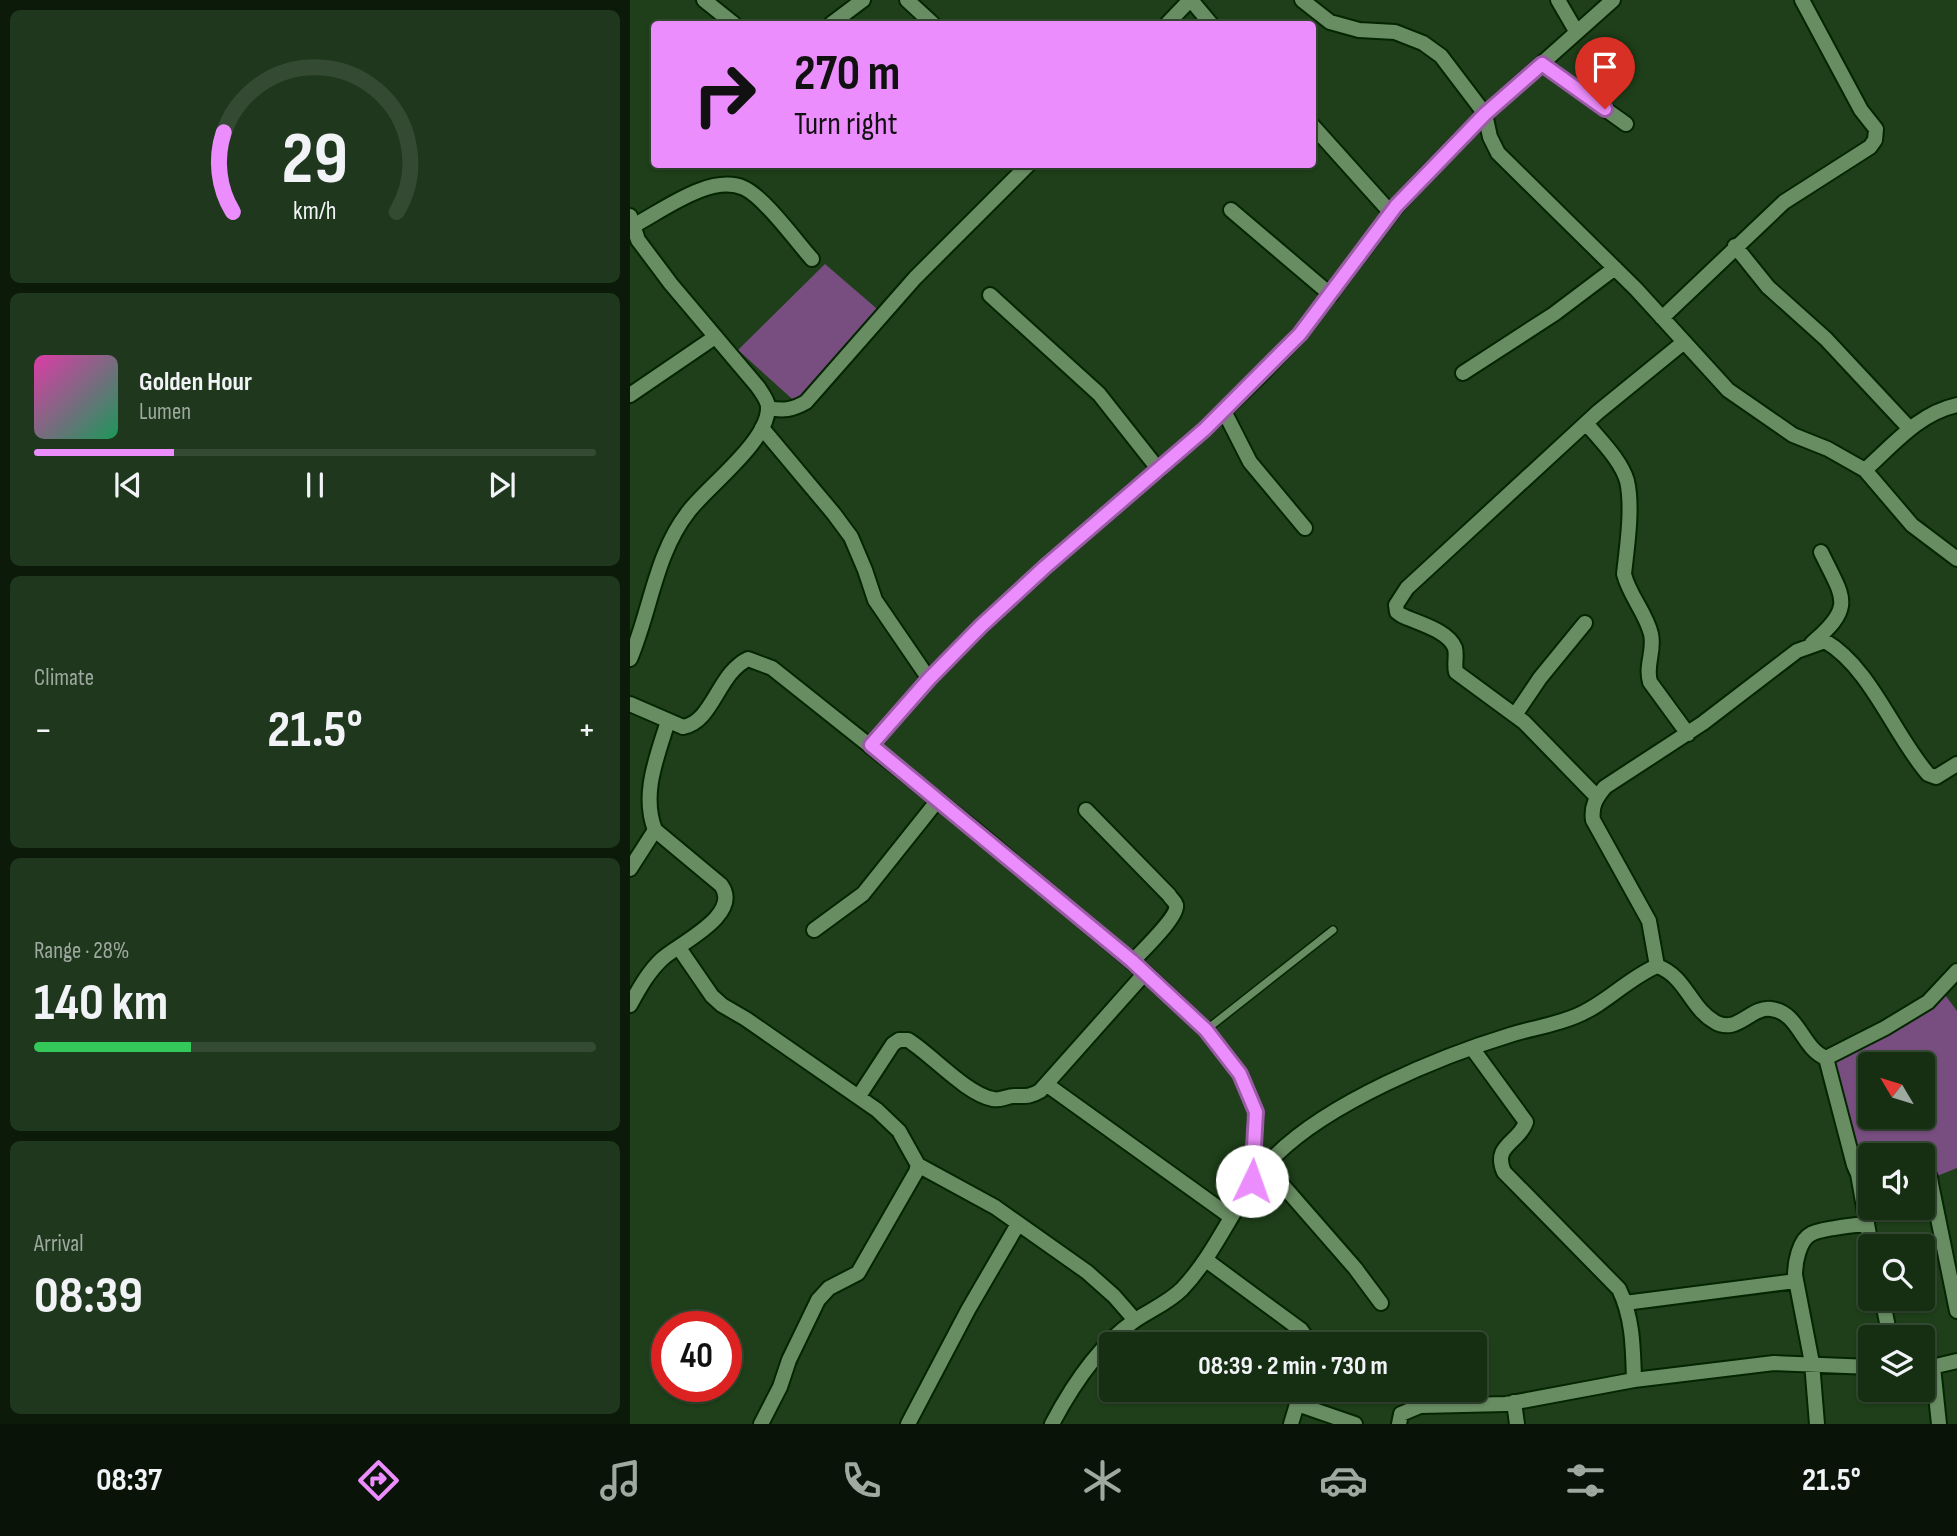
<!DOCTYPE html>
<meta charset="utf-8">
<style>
body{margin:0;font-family:"Sofia Sans Condensed",sans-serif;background:#1f371c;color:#f1f3f6;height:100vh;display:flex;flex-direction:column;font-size:26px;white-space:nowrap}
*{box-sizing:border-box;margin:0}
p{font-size:23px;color:#9ea9a0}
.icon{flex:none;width:38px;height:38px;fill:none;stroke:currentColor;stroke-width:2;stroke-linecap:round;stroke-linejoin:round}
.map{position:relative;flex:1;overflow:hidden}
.side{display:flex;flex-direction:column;gap:10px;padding:10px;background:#0c1a0a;width:630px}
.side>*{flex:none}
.hud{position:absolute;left:21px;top:21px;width:665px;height:147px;border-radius:7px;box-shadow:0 2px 5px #0004,0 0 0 2px #354a33;background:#eb8dfc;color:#111;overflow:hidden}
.needle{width:46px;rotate:308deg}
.controls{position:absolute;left:1228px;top:1052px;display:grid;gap:14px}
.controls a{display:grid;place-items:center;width:77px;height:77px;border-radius:7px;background:#162f13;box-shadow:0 2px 5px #0004,0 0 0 2px #354a33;font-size:35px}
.speed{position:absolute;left:21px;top:1311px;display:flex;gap:14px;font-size:35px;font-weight:700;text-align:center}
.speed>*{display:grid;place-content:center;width:91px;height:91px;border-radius:50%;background:#162f13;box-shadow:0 2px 5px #0004,0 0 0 2px #354a33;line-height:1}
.speed .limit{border:10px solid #d22;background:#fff;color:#111}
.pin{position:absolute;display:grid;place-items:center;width:60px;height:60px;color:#fff;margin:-72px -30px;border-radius:50% 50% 50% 0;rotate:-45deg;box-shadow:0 0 7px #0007}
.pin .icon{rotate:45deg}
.me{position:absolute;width:77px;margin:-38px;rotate:3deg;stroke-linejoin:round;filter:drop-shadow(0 0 5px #0008)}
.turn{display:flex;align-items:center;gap:24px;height:147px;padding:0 28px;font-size:32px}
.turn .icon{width:91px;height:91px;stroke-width:2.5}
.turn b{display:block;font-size:49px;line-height:60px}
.big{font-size:52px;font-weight:700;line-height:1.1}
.side .tile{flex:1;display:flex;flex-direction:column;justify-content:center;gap:10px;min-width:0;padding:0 24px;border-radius:10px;background:#1f371c}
.side .dial{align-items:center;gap:0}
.dial svg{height:182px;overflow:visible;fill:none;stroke:#354a33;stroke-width:7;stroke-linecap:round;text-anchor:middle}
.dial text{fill:#f1f3f6;stroke:none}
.song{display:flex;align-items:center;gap:21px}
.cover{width:84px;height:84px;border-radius:10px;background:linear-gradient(135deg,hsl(320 70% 55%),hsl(150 70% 35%))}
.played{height:7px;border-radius:4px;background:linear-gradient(90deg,#eb8dfc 25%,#354a33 25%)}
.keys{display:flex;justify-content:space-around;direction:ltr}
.heat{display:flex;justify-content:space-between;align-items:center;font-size:38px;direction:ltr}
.charge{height:10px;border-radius:5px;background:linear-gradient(90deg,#34c759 28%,#354a33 0)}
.trip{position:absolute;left:469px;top:1332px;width:388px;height:70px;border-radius:7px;background:#162f13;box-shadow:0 2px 5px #0004,0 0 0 2px #354a33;font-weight:700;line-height:70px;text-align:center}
.tab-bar{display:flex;height:112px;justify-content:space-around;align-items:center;background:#091308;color:#9ea9a0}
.tab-bar .icon{width:49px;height:49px}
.tab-bar .selected{color:#eb8dfc}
.tab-bar b{font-size:32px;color:#f1f3f6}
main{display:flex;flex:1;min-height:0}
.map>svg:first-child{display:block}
.pitch{fill:#784e80;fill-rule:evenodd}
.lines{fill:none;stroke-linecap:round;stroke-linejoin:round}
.service-casing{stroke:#042501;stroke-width:10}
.minor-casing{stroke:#042501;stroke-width:18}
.tertiary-casing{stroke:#042501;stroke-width:18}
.service{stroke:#698d63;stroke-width:7}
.minor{stroke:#698d63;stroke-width:14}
.tertiary{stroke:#698d63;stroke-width:14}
.route-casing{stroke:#995ca4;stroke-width:18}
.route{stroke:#eb8dfc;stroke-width:12}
</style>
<main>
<section class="side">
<div class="tile dial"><svg viewBox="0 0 100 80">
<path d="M14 69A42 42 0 1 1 86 69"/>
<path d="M14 69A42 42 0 0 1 10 34" stroke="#eb8dfc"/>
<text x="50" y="56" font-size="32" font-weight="700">29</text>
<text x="50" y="72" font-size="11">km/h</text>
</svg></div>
<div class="tile">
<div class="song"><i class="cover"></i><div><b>Golden Hour</b><p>Lumen</p></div></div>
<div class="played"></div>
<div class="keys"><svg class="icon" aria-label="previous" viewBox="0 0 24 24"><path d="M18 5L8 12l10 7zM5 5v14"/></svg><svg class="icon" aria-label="pause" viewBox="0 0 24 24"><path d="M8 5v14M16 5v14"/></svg><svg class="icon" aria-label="next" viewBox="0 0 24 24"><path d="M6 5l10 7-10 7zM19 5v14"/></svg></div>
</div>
<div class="tile"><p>Climate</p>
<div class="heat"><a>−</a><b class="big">21.5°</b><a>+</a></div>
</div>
<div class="tile"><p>Range · 28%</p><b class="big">140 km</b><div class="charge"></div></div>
<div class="tile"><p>Arrival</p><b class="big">08:39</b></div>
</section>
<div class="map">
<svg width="1327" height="1424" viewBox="0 0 1327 1424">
<rect width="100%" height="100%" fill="#1e3f19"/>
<!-- pitch -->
<path class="pitch" d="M 195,264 L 253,314 L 170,406 L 108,350 Z
M 1310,988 L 1327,1011 L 1327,1168 L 1302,1178 L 1293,1169 L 1293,1155 L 1241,1155 L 1241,1170 L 1227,1172 L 1196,1059 ZM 1241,1064 L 1293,1064 L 1293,1116 L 1241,1116 Z"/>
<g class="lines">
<defs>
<path id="service" d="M 576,1030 L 703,930"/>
<path id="minor" d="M 74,0 L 104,24
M 277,0 L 303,24
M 561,0 L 581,24
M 672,0 L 700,22 L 729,30 L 765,32 L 793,43 L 811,56 L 855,114 L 860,137 L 868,153 L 1006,289 L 1098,390 L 1163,435 L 1198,449 L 1235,470 L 1282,525 L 1327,559
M 928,0 L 946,31
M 201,24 L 233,0
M 537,24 L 560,0
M 912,64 L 996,124
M 682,125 L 761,213
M 601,210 L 701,295
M 3,226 C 32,211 81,173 114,188 C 134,197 166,241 182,259
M 1105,246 L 1138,287 L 1196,339 L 1280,429
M 360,295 L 469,394 L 529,470
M 1032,318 L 1154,202 L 1240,147 L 1245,140 L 1246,129 L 1231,110 L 1172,0
M 833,373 L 924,314 L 985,268
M 0,395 L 85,337
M 138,408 C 153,411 162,410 176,402 L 285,278 L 399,164
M 594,411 L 620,462 L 675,528
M 956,423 C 970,440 991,460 997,481 C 1003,507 997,547 994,574 C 999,595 1016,613 1021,634 C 1025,651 1015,665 1020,682 L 1058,734
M 132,428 L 204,514 L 221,537 L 235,570 L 245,600 L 299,679
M 1235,470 C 1263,445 1289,413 1327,405
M 1182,643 C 1226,606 1213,598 1191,552
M 885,715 L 910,678 L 955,623
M 241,745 L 299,679 L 351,626 L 415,567 L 575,429 L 630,376 L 670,334 L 766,207 L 798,172 L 855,114 L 983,0
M 967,797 L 894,722 L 826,672 C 824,664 827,656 825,648 C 818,630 787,623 771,615 L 767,612 L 766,605 L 777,588 L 968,412 L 1054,342
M 456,810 L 539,895 C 541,899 545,901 546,905 C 549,916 511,952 502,962
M 0,869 L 25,830
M 184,930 L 233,894 L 308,800
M 49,948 L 82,996 L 92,1005 L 116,1019 L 247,1110 L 269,1131 L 288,1165 L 286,1172 L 228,1273 L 199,1288 L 188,1300 L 159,1360 L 150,1387 L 131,1424
M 1027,966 L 1019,921 L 963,820 C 961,806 966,798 975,787 L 1073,723 L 1167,651 L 1195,641 C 1241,668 1264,735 1298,774 L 1306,777 L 1327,764
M 842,1048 L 896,1122 C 889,1143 862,1145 874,1172 L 989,1289 C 1003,1318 1003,1348 1004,1380
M 1196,1058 L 1224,1165 L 1228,1174 L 1241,1180
M 416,1084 L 601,1217
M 229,1096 L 263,1044 L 269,1040 L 278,1040 C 301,1054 336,1094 363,1099 C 370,1101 377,1096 384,1096 C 395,1096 400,1097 410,1091 L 515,973
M 288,1165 L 365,1207 L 457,1272 L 484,1296 L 505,1320
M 636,1166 L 725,1268 L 751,1303
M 1293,1172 L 1300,1177 L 1301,1184 L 1327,1311
M 1228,1174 L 1241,1246
M 576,1260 L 671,1330 L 678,1340 L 677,1344
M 1252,1298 L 1260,1337
M 995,1303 L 1166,1281
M 1303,1367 L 1309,1424
M 1293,1369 L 1327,1361
M 666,1390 L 667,1404 L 725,1424
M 884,1402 L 887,1424
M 278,1424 L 338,1310 L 388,1224
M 661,1424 L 667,1404
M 769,1424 L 771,1414 L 790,1406 L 876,1404 L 1004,1380 L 1144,1363 L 1241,1367
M 1187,1424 L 1182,1363 L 1165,1275 C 1165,1263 1169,1240 1181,1234 C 1192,1228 1224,1226 1237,1223"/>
<path id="tertiary" d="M 0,216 L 8,240 L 41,284 L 128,387 C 132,393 137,399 138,406 C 140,440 79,485 59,511 C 25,554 21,610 0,659
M 0,704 L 53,727 C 83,722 88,673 118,659 L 142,668 L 343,828 L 520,977 L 576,1030 L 610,1074 L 626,1112 L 622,1181
M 0,1005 C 9,989 18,972 32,959 C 48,944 113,915 91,885 L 25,830 C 11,794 27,757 38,721
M 422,1424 C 442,1386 468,1346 504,1321 C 520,1310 538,1303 552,1289 C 590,1249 607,1194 646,1155 C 700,1102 808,1057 880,1035 C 902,1028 925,1025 946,1016 C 976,1004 998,978 1027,966 C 1056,976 1060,1008 1085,1022 C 1107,1035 1121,1006 1141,1009 C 1169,1012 1172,1049 1196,1058 L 1255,1028 L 1298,1002 L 1327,971"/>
</defs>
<!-- service casing -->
<use href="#service" class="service-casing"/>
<!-- minor casing -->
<use href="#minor" class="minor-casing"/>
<!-- tertiary casing -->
<use href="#tertiary" class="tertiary-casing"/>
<!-- service -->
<use href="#service" class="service"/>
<!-- minor -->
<use href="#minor" class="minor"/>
<!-- tertiary -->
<use href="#tertiary" class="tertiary"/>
</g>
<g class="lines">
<defs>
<path id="route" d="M 622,1181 L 626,1112 L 610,1074 L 576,1030 L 502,961 L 241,745 L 299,679 L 351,626 L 415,567 L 575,429 L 670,334 L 766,206 L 855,114 L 912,64 L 975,109"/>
</defs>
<!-- route casing -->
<use href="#route" class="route-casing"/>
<!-- route -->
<use href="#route" class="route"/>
</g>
</svg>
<div class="controls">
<a><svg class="needle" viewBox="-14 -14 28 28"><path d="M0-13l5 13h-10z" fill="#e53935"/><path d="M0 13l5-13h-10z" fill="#9ea9a0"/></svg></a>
<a><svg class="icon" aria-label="sound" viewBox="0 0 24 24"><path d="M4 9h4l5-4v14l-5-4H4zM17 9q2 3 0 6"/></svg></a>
<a><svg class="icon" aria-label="search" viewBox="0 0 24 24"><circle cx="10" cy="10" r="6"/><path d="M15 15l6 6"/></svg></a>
<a><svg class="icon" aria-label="layers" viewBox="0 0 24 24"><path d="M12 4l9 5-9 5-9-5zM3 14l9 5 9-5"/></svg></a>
</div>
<div class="speed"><div class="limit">40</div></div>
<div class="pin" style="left:975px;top:109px;background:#d93025"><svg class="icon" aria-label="arrive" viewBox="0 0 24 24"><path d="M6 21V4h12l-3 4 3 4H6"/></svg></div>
<svg class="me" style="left:622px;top:1181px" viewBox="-20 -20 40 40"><circle r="19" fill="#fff"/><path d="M0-13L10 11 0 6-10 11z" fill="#eb8dfc"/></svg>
<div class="trip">08:39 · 2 min · 730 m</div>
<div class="hud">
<div class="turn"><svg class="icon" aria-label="right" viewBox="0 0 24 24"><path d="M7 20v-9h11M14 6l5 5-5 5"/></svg><div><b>270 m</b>Turn right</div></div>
</div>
</div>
</main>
<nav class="tab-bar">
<b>08:37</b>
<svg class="icon selected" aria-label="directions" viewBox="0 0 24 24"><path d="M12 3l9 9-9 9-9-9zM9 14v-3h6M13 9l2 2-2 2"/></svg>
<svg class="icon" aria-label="music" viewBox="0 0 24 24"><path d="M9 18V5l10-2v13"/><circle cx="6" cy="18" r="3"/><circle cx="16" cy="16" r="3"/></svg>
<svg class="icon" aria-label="phone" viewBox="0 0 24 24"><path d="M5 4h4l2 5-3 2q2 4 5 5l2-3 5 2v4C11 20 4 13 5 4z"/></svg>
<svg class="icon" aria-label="climate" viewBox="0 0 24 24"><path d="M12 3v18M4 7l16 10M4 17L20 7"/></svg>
<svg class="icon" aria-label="car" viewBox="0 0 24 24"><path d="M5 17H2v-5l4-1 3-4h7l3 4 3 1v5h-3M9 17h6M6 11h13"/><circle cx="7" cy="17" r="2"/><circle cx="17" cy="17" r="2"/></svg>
<svg class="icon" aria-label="filters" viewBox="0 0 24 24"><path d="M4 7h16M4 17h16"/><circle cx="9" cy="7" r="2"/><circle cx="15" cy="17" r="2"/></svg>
<b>21.5°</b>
</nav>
